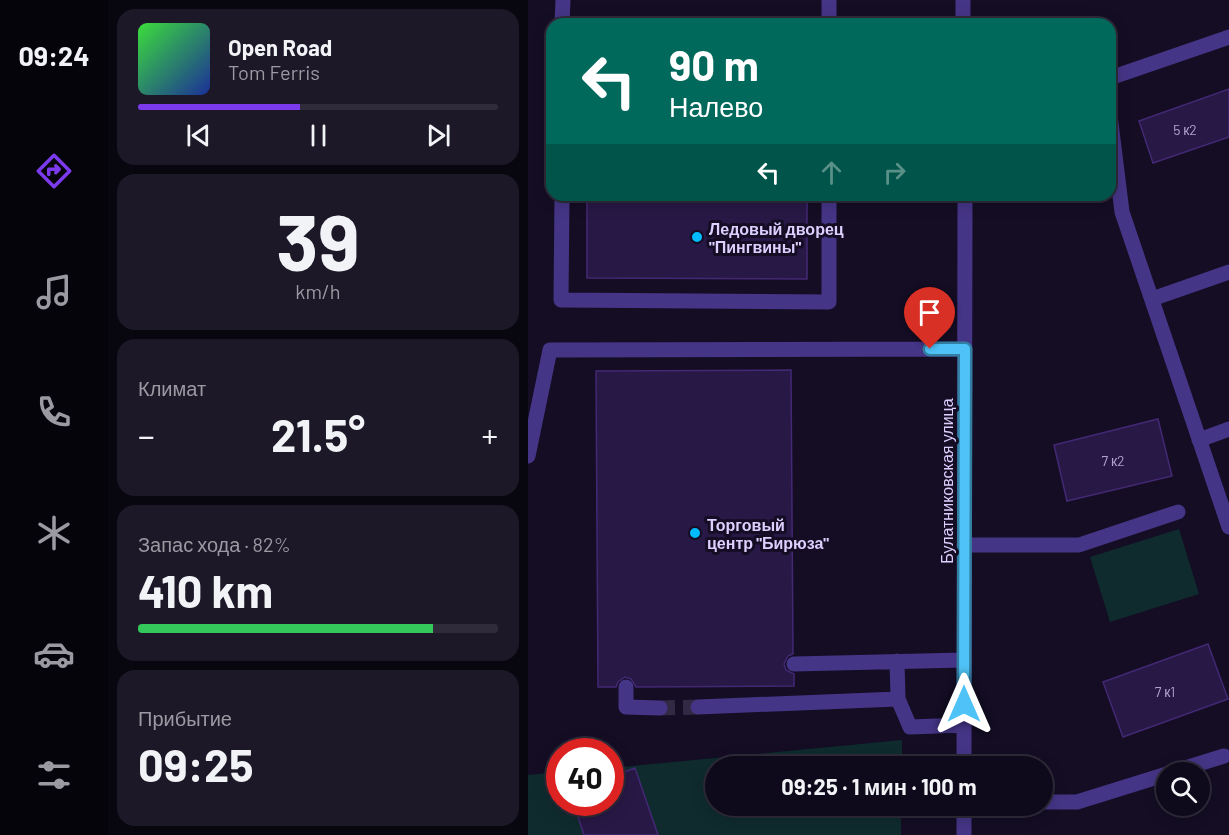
<!DOCTYPE html>
<html lang="ru">
<meta charset="utf-8">
<style>
body{margin:0;font-family:Barlow,sans-serif;background:#1d1828;color:#f1f3f6;height:100vh;display:flex;flex-direction:column;font-size:22px;white-space:nowrap}
*{box-sizing:border-box;margin:0}
p{font-size:20px;color:#9b9aa3}
.icon{flex:none;width:33px;height:33px;fill:none;stroke:currentColor;stroke-width:2;stroke-linecap:round;stroke-linejoin:round}
.map{position:relative;flex:1;overflow:hidden}
.sheet{display:flex;flex-direction:column;gap:9px;padding:9px;background:#08060f;width:420px}
.sheet>*{flex:none}
.top-card{position:absolute;left:18px;top:18px;width:570px;height:183px;border-radius:18px;box-shadow:0 3px 15px #0003,0 0 0 2px #2f2b3a;background:#00695c;color:#fff;overflow:hidden}
.fabs{position:absolute;left:628px;top:762px;display:grid;gap:12px}
.fabs a{display:grid;place-items:center;width:54px;height:54px;border-radius:50%;background:#0f0a1b;box-shadow:0 3px 15px #0003,0 0 0 2px #2f2b3a;font-size:30px}
.speed{position:absolute;left:18px;top:738px;display:flex;gap:12px;font-size:30px;font-weight:700;text-align:center}
.speed>*{display:grid;place-content:center;width:78px;height:78px;border-radius:50%;background:#0f0a1b;box-shadow:0 3px 15px #0003,0 0 0 2px #2f2b3a;line-height:1}
.speed .limit{border:9px solid #d22;background:#fff;color:#111}
.pin{position:absolute;display:grid;place-items:center;width:51px;height:51px;color:#fff;margin:-62px -26px;border-radius:50% 50% 50% 0;rotate:-45deg;box-shadow:0 0 6px #0007}
.pin .icon{rotate:45deg}
.me{position:absolute;width:66px;margin:-33px;rotate:0deg;stroke-linejoin:round;filter:drop-shadow(0 0 4px #0008)}
.turn{display:flex;align-items:center;gap:21px;height:126px;padding:0 24px;font-size:27px}
.turn .icon{width:78px;height:78px;stroke-width:2.5}
.turn b{display:block;font-size:42px;line-height:51px}
.lanes{display:flex;align-items:center;height:57px;padding:0 24px;background:#0003;justify-content:center;gap:30px;direction:ltr}
.lanes .off{opacity:.35}
.big{font-size:45px;font-weight:700;line-height:1.1}
.sheet .tile{flex:1;display:flex;flex-direction:column;justify-content:center;gap:9px;min-width:0;padding:0 21px;border-radius:18px;background:#1d1828}
.sheet .dial{align-items:center;gap:0}
.dial b{font-size:78px;line-height:1}
.song{display:flex;align-items:center;gap:18px}
.cover{width:72px;height:72px;border-radius:9px;background:linear-gradient(135deg,hsl(120 70% 55%),hsl(230 70% 35%))}
.played{height:6px;border-radius:3px;background:linear-gradient(90deg,#7c3aed 45%,#2f2b3a 45%)}
.keys{display:flex;justify-content:space-around;direction:ltr}
.heat{display:flex;justify-content:space-between;align-items:center;font-size:33px;direction:ltr}
.charge{height:9px;border-radius:4px;background:linear-gradient(90deg,#34c759 82%,#2f2b3a 0)}
.trip{position:absolute;left:177px;top:756px;width:348px;height:60px;border-radius:30px;background:#0f0a1b;box-shadow:0 3px 15px #0003,0 0 0 2px #2f2b3a;font-weight:700;line-height:60px;text-align:center}
main{display:flex;flex:1;min-height:0}
.dock{display:flex;flex-direction:column;width:108px;justify-content:space-around;align-items:center;background:#06040b;color:#9b9aa3}
.dock .icon{width:42px;height:42px}
.dock .on{color:#7c3aed}
.dock b{font-size:27px;color:#f1f3f6}
.map>svg:first-child{display:block}
.green{fill:#0f2b2e}
.building{fill:#281846;stroke:#432874;stroke-width:1.5}
.lines{fill:none;stroke-linecap:round;stroke-linejoin:round}
.minor-tunnel{stroke:#322a45;stroke-width:15;stroke-dasharray:15 8;stroke-linecap:butt}
.minor{stroke:#453586;stroke-width:15}
.route-casing{stroke:#337fa1;stroke-width:15}
.route{stroke:#4fc3f7;stroke-width:10}
.poi-dot{fill:#00bbfb;stroke:#140d24;stroke-width:2}
.labels{text-anchor:middle;dominant-baseline:central;stroke-width:6;stroke-linejoin:round;paint-order:stroke}
.number-label{font-size:14px;fill:#b0a2d1}
.poi-label{font-size:16px;font-weight:bold;fill:#ddd0ff;stroke:#140d24;text-anchor:start}
.street-label{font-size:16px;fill:#ddd0ff;stroke:#140d24}
</style>
<main>
<nav class="dock">
<b>09:24</b>
<svg class="icon on" aria-label="directions" viewBox="0 0 24 24"><path d="M12 3l9 9-9 9-9-9zM9 14v-3h6M13 9l2 2-2 2"/></svg>
<svg class="icon" aria-label="music" viewBox="0 0 24 24"><path d="M9 18V5l10-2v13"/><circle cx="6" cy="18" r="3"/><circle cx="16" cy="16" r="3"/></svg>
<svg class="icon" aria-label="phone" viewBox="0 0 24 24"><path d="M5 4h4l2 5-3 2q2 4 5 5l2-3 5 2v4C11 20 4 13 5 4z"/></svg>
<svg class="icon" aria-label="climate" viewBox="0 0 24 24"><path d="M12 3v18M4 7l16 10M4 17L20 7"/></svg>
<svg class="icon" aria-label="car" viewBox="0 0 24 24"><path d="M5 17H2v-5l4-1 3-4h7l3 4 3 1v5h-3M9 17h6M6 11h13"/><circle cx="7" cy="17" r="2"/><circle cx="17" cy="17" r="2"/></svg>
<svg class="icon" aria-label="filters" viewBox="0 0 24 24"><path d="M4 7h16M4 17h16"/><circle cx="9" cy="7" r="2"/><circle cx="15" cy="17" r="2"/></svg>
</nav>
<section class="sheet">
<div class="tile">
<div class="song"><i class="cover"></i><div><b>Open Road</b><p>Tom Ferris</p></div></div>
<div class="played"></div>
<div class="keys"><svg class="icon" aria-label="previous" viewBox="0 0 24 24"><path d="M18 5L8 12l10 7zM5 5v14"/></svg><svg class="icon" aria-label="pause" viewBox="0 0 24 24"><path d="M8 5v14M16 5v14"/></svg><svg class="icon" aria-label="next" viewBox="0 0 24 24"><path d="M6 5l10 7-10 7zM19 5v14"/></svg></div>
</div>
<div class="tile dial"><b>39</b><p>km/h</p></div>
<div class="tile"><p>Климат</p>
<div class="heat"><a>−</a><b class="big">21.5°</b><a>+</a></div>
</div>
<div class="tile"><p>Запас хода · 82%</p><b class="big">410 km</b><div class="charge"></div></div>
<div class="tile"><p>Прибытие</p><b class="big">09:25</b></div>
</section>
<div class="map">
<svg width="701" height="835" viewBox="0 0 701 835">
<rect width="100%" height="100%" fill="#140d24"/>
<!-- green -->
<path class="green" d="M 651,529 L 671,594 L 582,622 L 562,557 Z
M 374,740 L 374,766 L 188,766 L 188,806 L 373,806 L 373,835 L 0,835 L 0,775 L 31,772 L 32,802 L 82,802 L 83,768 Z"/>
<!-- building -->
<path class="building" d="M 701,89 L 701,137 L 625,163 L 611,121 Z
M 59,195 L 279,195 L 279,279 L 59,278 Z
M 263,370 L 265,654 L 260,656 L 256,664 L 258,670 L 266,674 L 266,686 L 108,687 L 103,679 L 97,677 L 90,682 L 88,687 L 70,687 L 68,371 Z
M 630,419 L 644,476 L 539,501 L 526,445 Z
M 680,644 L 700,699 L 595,737 L 575,682 Z
M 107,768 L 130,835 L 56,835 L 45,802 L 82,802 L 82,777 Z"/>
<g class="lines">
<!-- minor-tunnel -->
<path class="minor-tunnel" d="M 132,708 L 170,707"/>
<!-- minor -->
<path class="minor" d="M 301,0 L 301,24
M 435,0 L 435,24
M 34,24 L 35,0
M 582,78 L 701,37
M 582,115 L 594,212 L 701,527
M 34,195 L 33,300 L 301,302 L 301,195
M 624,299 L 701,272
M 671,440 L 701,429
M 0,456 L 22,350 L 437,349
M 436,545 L 551,545 L 650,512
M 266,664 L 436,660
M 98,687 L 98,707 L 132,708
M 370,699 L 382,727 L 436,725
M 170,707 L 370,699 L 369,661
M 436,766 L 437,195
M 644,772 L 696,756
M 514,802 L 549,802 L 639,774
M 436,835 L 436,806"/>
</g>
<g class="lines">
<defs>
<path id="route" d="M 402,349 L 437,349 L 436,704"/>
</defs>
<!-- route casing -->
<use href="#route" class="route-casing"/>
<!-- route -->
<use href="#route" class="route"/>
</g>
<!-- markers -->
<g class="poi-dot">
<circle cx="169" cy="237" r="6"/>
<circle cx="167" cy="533" r="6"/>
</g>
<g class="labels">
<!-- number labels -->
<g class="number-label">
<text x="657" y="129">5 к2</text>
<text x="585" y="460">7 к2</text>
<text x="637" y="691">7 к1</text>
</g>
<!-- poi labels -->
<g class="poi-label">
<text x="181" y="228">Ледовый дворец<tspan x="181" dy="18">"Пингвины"</tspan></text>
<text x="179" y="524">Торговый<tspan x="179" dy="18">центр "Бирюза"</tspan></text>
</g>
<!-- street labels -->
<g class="street-label">
<text transform="translate(418 481) rotate(-90)">Булатниковская улица</text>
</g>
</g>
</svg>
<div class="fabs">
<a><svg class="icon" aria-label="search" viewBox="0 0 24 24"><circle cx="10" cy="10" r="6"/><path d="M15 15l6 6"/></svg></a>
</div>
<div class="speed"><div class="limit">40</div></div>
<div class="pin" style="left:402px;top:349px;background:#d93025"><svg class="icon" aria-label="arrive" viewBox="0 0 24 24"><path d="M6 21V4h12l-3 4 3 4H6"/></svg></div>
<svg class="me" style="left:436px;top:704px" viewBox="-20 -20 40 40"><path d="M0-17L14 15 0 8-14 15z" fill="#4fc3f7" stroke="#fff" stroke-width="4"/></svg>
<div class="trip">09:25 · 1 мин · 100 m</div>
<div class="top-card">
<div class="turn"><svg class="icon" aria-label="left" viewBox="0 0 24 24"><path d="M17 20v-9H6M10 6l-5 5 5 5"/></svg><div><b>90 m</b>Налево</div></div>
<div class="lanes"><svg class="icon" aria-label="left" viewBox="0 0 24 24"><path d="M17 20v-9H6M10 6l-5 5 5 5"/></svg><svg class="icon off" aria-label="ahead" viewBox="0 0 24 24"><path d="M12 20V5M6 11l6-6 6 6"/></svg><svg class="icon off" aria-label="right" viewBox="0 0 24 24"><path d="M7 20v-9h11M14 6l5 5-5 5"/></svg></div>
</div>
</div>
</main>
